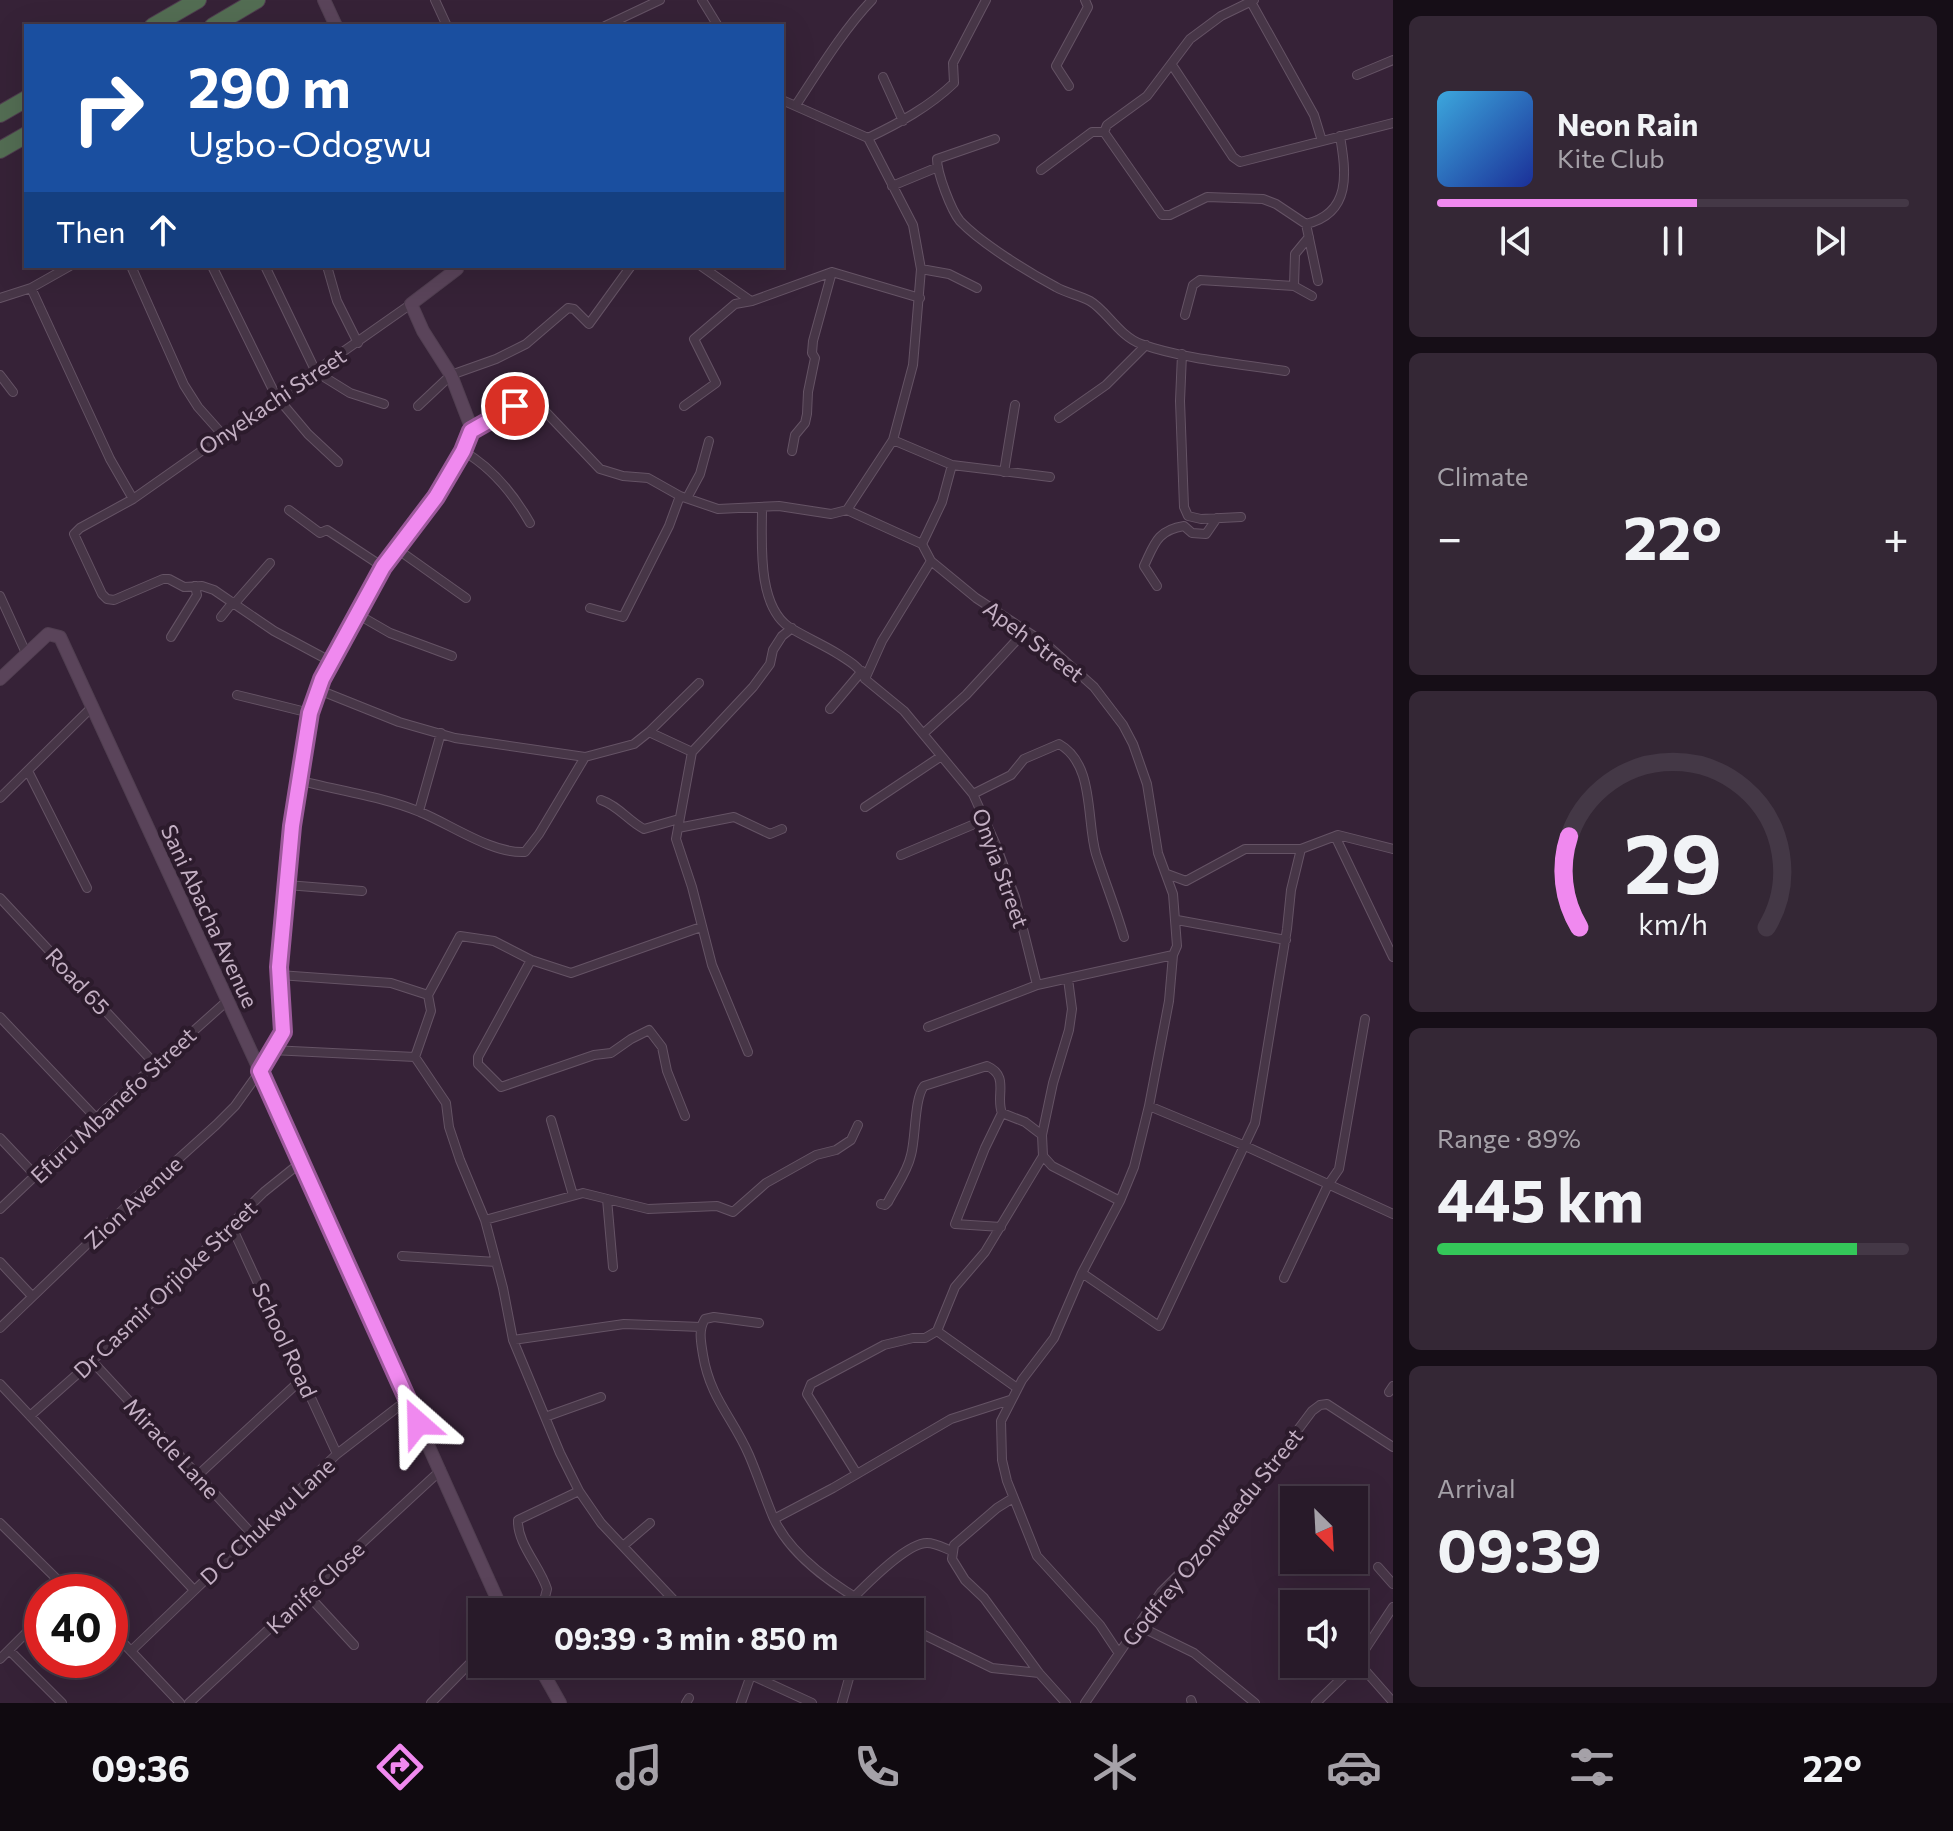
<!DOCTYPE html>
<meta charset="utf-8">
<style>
body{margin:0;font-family:Commissioner,sans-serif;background:#342735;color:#f1f3f6;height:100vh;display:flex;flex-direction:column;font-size:30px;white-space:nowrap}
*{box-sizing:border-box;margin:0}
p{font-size:26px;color:#a5a1a8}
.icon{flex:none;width:44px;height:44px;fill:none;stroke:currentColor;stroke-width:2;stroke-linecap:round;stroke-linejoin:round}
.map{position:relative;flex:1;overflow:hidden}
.details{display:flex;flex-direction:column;gap:16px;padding:16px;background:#160e17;width:560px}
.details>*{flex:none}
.hud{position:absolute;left:24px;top:24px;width:760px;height:244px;border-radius:0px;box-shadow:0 8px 32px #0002,0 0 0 2px #443846;background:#1a4fa0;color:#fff;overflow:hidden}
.needle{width:52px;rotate:156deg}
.fabs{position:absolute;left:1280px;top:1486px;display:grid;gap:16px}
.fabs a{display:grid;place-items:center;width:88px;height:88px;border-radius:0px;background:#281a29;box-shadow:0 8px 32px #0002,0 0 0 2px #443846;font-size:40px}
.speed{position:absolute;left:24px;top:1574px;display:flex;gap:16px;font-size:40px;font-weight:700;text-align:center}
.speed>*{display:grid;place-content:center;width:104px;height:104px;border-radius:50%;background:#281a29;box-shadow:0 8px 32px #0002,0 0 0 2px #443846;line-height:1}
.speed .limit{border:12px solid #d22;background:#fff;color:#111}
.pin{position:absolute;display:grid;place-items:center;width:68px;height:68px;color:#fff;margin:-34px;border:4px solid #fff;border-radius:50%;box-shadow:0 2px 8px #0007}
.me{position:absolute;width:88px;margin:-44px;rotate:335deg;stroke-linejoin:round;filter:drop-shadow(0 0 6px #0008)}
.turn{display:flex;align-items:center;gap:28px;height:168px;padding:0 32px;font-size:36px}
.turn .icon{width:104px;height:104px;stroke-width:2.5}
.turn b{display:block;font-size:56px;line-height:68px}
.then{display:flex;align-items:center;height:76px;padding:0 32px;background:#0003;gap:16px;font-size:30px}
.big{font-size:60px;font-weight:700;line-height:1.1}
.details .widget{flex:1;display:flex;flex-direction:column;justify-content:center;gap:12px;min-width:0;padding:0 28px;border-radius:12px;background:#342735}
.details .dial{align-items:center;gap:0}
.dial svg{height:208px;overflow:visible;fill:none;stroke:#443846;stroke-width:7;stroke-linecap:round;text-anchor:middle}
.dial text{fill:#f1f3f6;stroke:none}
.song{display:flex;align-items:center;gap:24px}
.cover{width:96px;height:96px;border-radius:12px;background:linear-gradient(135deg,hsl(200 70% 55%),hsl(230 70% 35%))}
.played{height:8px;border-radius:4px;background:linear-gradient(90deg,#f089ef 55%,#443846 55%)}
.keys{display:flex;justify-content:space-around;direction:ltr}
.heat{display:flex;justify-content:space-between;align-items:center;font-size:44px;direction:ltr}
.charge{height:12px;border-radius:6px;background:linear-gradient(90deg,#34c759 89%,#443846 0)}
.trip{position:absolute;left:468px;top:1598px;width:456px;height:80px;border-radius:0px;background:#281a29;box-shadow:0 8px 32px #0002,0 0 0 2px #443846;font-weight:700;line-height:80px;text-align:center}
.tab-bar{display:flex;height:128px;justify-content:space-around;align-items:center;background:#100a10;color:#a5a1a8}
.tab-bar .icon{width:56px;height:56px}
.tab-bar .current{color:#f089ef}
.tab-bar b{font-size:36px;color:#f1f3f6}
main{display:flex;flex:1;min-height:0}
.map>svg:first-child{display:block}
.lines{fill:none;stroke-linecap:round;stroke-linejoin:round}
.street-casing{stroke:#655365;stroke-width:10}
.secondary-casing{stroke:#513f51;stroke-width:14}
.highway-casing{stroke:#4f3d4f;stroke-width:18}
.street{stroke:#473647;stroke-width:8}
.secondary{stroke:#5a445a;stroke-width:12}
.highway{stroke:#536d53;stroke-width:16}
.route-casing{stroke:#9c599b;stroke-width:20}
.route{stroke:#f089ef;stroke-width:14}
.labels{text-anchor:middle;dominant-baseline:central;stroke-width:8;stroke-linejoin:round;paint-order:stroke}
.street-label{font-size:22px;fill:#c4b0c4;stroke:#2c1b2c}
</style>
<main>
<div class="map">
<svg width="1393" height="1703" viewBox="0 0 1393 1703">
<rect width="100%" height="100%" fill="#362237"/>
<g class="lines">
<defs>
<path id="street" d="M 435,0 L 447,26
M 702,0 L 718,26
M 1251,2 L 1314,115 L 1322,141
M 605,26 L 660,0
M 1172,65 L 1233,157 L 1240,162 L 1393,123
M 1357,75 L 1393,60
M 883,77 L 903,121
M 1069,86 L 1056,66 L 1088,7 L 1085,0
M 782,100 L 868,138 L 913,225 L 921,269 L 913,365 L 893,440 L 847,510
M 796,105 C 819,70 844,29 872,0
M 1104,132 L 1162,215 L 1170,215 L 1207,197 L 1263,199 L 1276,204 L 1306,224 C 1352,213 1346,172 1340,136
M 868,138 C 899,123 929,107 954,83 L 953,63 L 986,0
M 995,139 L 937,159 C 937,173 951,210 960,221 C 982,244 1028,272 1056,287 C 1066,293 1079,295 1090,301 C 1106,310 1120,337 1141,344 C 1183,359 1240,364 1285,371
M 1041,170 L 1092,132 L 1104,132 L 1107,125 L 1147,96 L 1190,39 L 1221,16 L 1254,0
M 892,186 L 938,167
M 1306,224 L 1318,281
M 131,266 L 184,385 L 198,407 L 222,434
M 212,266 L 276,396 L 308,434 L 338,462
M 265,266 L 316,372 L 350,393 L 384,404
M 327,266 L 337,301 L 358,343
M 701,266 L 751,301
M 921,269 L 949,274 L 977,288
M 1294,286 L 1295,254 L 1309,237
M 31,288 L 110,459 L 133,499
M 0,298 L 31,288 L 70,266
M 1185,315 L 1193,285 L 1200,280 L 1294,286 L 1312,296
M 1182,354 L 1180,401 L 1184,507 L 1188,516 L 1201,519 L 1241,517
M 0,375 L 13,392
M 418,406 L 451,375 L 496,359 L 526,344 L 568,308 L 574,309 L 589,324 L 631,266
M 684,406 L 716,383 L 694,339 L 735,304 L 752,301 L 832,272 L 920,298
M 1059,418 L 1106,385 L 1146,345
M 471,431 L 519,404 L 531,404 L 541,407 L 600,469 L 623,476 L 648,478 L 680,496 L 718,509 L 779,506 L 831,514 L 847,510
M 893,440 L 952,465 L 1050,477
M 463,451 C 491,467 514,495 530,523
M 792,451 L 795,435 L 805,423 L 807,414 L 808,392 L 815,358 L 812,353 L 813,341 L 832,272
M 1004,472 L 1015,405
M 687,498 L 700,474 L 709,441
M 762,509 C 762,542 757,605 789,627 C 805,637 822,644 838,654 C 849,661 860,667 865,679 L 904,711 L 973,794 L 996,845 L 1015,897 L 1037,985
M 289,510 L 320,533 L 327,530 L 383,567
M 847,510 L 922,544 L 931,561 L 976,598 L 1046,644 L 1094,687 L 1123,725 L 1133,744 L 1147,784 L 1158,853 L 1173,894 L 1177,946 L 1173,955 L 1169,1001 L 1149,1106 L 1134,1167 L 1120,1201 L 1082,1273 L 1054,1338 L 1022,1380 L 1001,1421 L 1002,1460 L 1007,1481 L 1037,1556 L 1100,1625 L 1118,1652
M 922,544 L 942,502 L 952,465
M 397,549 L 466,598
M 1157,586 L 1144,566 C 1154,545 1157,530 1184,526 L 1192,533 L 1206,534 L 1217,518
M 0,596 L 26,653
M 235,603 L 270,563
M 590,608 L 623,617 L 669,526 L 680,496
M 357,614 L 390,633 L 452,656
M 221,617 L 233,602
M 171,637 L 197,595 L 195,586
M 330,661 L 274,631 L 214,590 L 202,586 L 184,587 L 169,579 L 163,579 L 114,600 L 107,599 L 102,594 L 74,534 L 80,528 L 133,499 L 411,304
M 865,679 L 882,641 L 931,561
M 319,690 L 399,722 L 455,738 L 585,757
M 237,695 L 310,713
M 830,709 L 862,671
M 649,732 L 699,683
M 924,733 L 966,695 L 1025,631
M 28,771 L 87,888
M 298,780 C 335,790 385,797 420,812 C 450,824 492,854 525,852 L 539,834 L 585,757 L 634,744 L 649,732 L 692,752
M 973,794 L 1011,775 L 1024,759 L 1059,744 C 1095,764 1086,820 1096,854 C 1105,882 1116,909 1124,937
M 0,798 L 92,707
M 601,800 C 619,806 628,821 644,829 L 679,819
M 865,807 L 940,757
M 419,811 L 441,733
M 678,828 L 734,817 L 770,834 L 782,829
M 1335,836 L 1393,957
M 901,855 L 984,820
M 1167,874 L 1186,881 L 1245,849 L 1301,849
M 287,885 L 362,891
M 0,898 L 155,1064
M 1177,920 L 1286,940
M 531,960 L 478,1057 L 478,1064 L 501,1087 L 594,1055 L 611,1053 L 631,1039 L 649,1030 L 662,1047 L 667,1071 L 685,1116
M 279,975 L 391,983 L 428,995
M 1068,979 L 1072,1009 L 1069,1030 L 1053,1083 L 1042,1135 L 1043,1156 L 1052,1166 L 1120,1201
M 0,1017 L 96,1118
M 928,1027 L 1037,985 L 1173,955
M 271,1050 L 415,1057 L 446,1103 L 449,1127 L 460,1160 L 485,1220 L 503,1288 L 513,1340 L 560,1453 L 579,1491 L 601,1523 L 685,1612
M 748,1052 L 712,965 L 692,887 L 676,839 L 692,752 L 753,687 L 770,664 L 773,650 L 782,636 L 792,628
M 415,1057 L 431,1011 L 428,995 L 460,936 L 494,941 L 531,960 L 571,973 L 701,927
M 1149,1106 L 1243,1145 L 1393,1214
M 551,1120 L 573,1195
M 0,1138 L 36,1176
M 607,1199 L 613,1267
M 881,1204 L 885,1205 L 888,1202 C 896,1186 907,1173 911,1155 C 916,1137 914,1099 924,1086 L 987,1066 C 1010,1076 995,1096 1002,1113
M 0,1209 L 96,1118 L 226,1002
M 485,1220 L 583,1193 L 648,1209 L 717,1206 L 733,1212 L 766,1183 L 816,1155 L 836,1150 L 851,1140 L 858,1125
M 231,1225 L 337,1454
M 1001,1227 L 955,1224 L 985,1148 L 1002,1113 L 1025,1122 L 1042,1135
M 402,1256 L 496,1262
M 0,1262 L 32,1296
M 1082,1273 L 1159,1326 L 1255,1123 L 1287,929 L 1291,890 L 1301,849 L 1338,835 L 1393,849
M 1284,1278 L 1328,1185 L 1339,1169 L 1365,1019
M 759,1323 L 714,1317 L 705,1319 C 698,1330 701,1342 703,1355 C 710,1398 733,1418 749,1455 C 758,1476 765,1498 774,1519
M 0,1328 L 134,1199 L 216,1125 L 235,1106 L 260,1071
M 937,1331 L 1017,1388
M 513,1340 L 624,1324 L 701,1327
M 92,1361 L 253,1535
M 0,1384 L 194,1590
M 1389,1392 L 1393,1386
M 30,1416 L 92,1361 L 264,1192 L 300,1163
M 545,1417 L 601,1397
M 857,1474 L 807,1394 L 811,1384 L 884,1345 L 913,1338 L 925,1338 L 937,1331 L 955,1287 L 985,1252 L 1043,1156
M 197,1476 L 303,1378
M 1013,1498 L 997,1508 L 954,1545 L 952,1559 L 965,1580 L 984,1598 L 1039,1673 L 1066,1703
M 0,1523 L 70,1592
M 623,1546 L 650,1523
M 1378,1567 L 1393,1584
M 307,1594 L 354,1645
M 855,1596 C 869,1582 907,1543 927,1543 C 936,1543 944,1548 952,1551
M 527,1612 L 544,1601 L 547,1589 C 540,1566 517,1544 518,1520 L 579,1491
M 881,1612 C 842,1591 793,1560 774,1519 L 833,1488 L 951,1419 L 1010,1400
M 1139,1626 L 1194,1653 L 1255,1703
M 910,1628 L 992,1668 L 1039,1673
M 110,1629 L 180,1703
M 132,1650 L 337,1454 L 407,1400
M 10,1651 L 62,1703
M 0,1659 L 42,1617
M 739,1664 L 751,1675 L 812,1703
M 1354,1666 L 1363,1668 L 1393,1702
M 1191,1700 L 1192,1703
M 189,1703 L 441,1470
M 431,1703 L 482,1651
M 686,1703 L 689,1698
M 741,1703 L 751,1675 L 760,1664
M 842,1703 L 853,1664
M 1085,1703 L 1161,1592 L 1223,1530 L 1312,1411 L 1320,1405 L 1327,1404 L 1393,1447
M 1316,1703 L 1354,1666 L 1393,1607"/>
<path id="secondary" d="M 324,0 L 336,26
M 0,679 L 48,634 L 60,637 L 260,1071 L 503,1612
M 260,1071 L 283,1032 L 279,967 L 298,780 L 310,713 L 330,661 L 383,567 L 436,497 L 469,437 L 471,427 L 451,375 L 423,331 L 411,304 L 457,269 L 456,266
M 538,1664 L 560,1703"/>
<path id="highway" d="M 153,26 L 198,0
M 213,26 L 257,0
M 0,114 L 26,99
M 0,150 L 26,135"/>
</defs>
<!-- street casing -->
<use href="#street" class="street-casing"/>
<!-- secondary casing -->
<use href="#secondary" class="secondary-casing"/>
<!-- highway casing -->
<use href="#highway" class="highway-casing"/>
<!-- street -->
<use href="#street" class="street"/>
<!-- secondary -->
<use href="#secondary" class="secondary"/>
<!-- highway -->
<use href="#highway" class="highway"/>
</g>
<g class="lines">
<defs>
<path id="route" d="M 418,1423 L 260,1071 L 283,1032 L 279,967 L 292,826 L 310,713 L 322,679 L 383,567 L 436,497 L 463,451 L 471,431 L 515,406"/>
</defs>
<!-- route casing -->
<use href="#route" class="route-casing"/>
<!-- route -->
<use href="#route" class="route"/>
</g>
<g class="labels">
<!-- street labels -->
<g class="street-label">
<text transform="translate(272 401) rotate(-34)">Onyekachi Street</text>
<text transform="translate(1034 641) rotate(37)">Apeh Street</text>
<text transform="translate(1001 868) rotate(70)">Onyia Street</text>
<text transform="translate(210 916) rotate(65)">Sani Abacha Avenue</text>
<text transform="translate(78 981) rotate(47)">Road 65</text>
<text transform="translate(113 1105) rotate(-43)">Efuru Mbanefo Street</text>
<text transform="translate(133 1202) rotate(-43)">Zion Avenue</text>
<text transform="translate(165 1289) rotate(-44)">Dr Casmir Orjioke Street</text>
<text transform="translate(285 1340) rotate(65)">School Road</text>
<text transform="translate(172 1448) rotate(47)">Miracle Lane</text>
<text transform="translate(267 1521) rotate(-43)">D C Chukwu Lane</text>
<text transform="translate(1212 1537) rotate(-51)">Godfrey Ozonwaedu Street</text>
<text transform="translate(315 1587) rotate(-43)">Kanife Close</text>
</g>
</g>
</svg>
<div class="fabs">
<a><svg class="needle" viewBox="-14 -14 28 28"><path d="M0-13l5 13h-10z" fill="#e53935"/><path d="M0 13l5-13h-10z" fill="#a5a1a8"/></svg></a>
<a><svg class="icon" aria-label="sound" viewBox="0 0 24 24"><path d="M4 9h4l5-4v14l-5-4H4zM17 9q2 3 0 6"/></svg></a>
</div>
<div class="speed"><div class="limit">40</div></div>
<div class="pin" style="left:515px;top:406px;background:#d93025"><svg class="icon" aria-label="arrive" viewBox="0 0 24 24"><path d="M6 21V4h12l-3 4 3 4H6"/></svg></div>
<svg class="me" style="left:418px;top:1423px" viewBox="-20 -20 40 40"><path d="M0-17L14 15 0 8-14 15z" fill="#f089ef" stroke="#fff" stroke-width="4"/></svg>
<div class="trip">09:39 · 3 min · 850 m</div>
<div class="hud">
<div class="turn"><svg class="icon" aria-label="right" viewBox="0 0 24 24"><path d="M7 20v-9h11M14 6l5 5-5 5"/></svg><div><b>290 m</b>Ugbo-Odogwu</div></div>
<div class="then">Then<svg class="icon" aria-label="ahead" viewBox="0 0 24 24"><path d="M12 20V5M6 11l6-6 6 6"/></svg></div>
</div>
</div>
<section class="details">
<div class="widget">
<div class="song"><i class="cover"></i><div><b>Neon Rain</b><p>Kite Club</p></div></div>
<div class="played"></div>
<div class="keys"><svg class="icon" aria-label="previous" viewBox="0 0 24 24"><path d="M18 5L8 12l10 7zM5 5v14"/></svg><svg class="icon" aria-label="pause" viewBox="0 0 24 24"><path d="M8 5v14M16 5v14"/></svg><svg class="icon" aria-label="next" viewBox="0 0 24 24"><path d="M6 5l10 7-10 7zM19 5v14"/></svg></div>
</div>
<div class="widget"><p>Climate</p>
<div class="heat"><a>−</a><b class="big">22°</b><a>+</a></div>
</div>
<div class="widget dial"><svg viewBox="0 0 100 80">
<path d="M14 69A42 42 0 1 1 86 69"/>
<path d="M14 69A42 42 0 0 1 10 34" stroke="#f089ef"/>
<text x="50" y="56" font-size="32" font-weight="700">29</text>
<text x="50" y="72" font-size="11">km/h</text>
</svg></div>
<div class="widget"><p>Range · 89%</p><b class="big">445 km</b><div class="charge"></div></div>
<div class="widget"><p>Arrival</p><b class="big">09:39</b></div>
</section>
</main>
<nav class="tab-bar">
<b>09:36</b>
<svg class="icon current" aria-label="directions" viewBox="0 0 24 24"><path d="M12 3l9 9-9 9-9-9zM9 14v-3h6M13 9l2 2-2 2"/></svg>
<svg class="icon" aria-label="music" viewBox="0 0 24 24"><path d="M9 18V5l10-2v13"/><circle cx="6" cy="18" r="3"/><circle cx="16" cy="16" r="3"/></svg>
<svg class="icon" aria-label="phone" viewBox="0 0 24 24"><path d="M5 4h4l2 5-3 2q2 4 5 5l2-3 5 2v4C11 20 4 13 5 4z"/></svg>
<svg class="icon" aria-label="climate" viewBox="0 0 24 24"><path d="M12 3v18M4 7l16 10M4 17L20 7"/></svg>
<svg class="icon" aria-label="car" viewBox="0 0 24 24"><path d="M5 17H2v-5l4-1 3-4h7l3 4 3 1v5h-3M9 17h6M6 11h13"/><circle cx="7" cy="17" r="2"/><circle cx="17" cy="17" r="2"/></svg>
<svg class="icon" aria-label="filters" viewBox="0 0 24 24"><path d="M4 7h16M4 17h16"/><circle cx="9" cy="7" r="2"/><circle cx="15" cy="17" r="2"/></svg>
<b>22°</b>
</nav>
